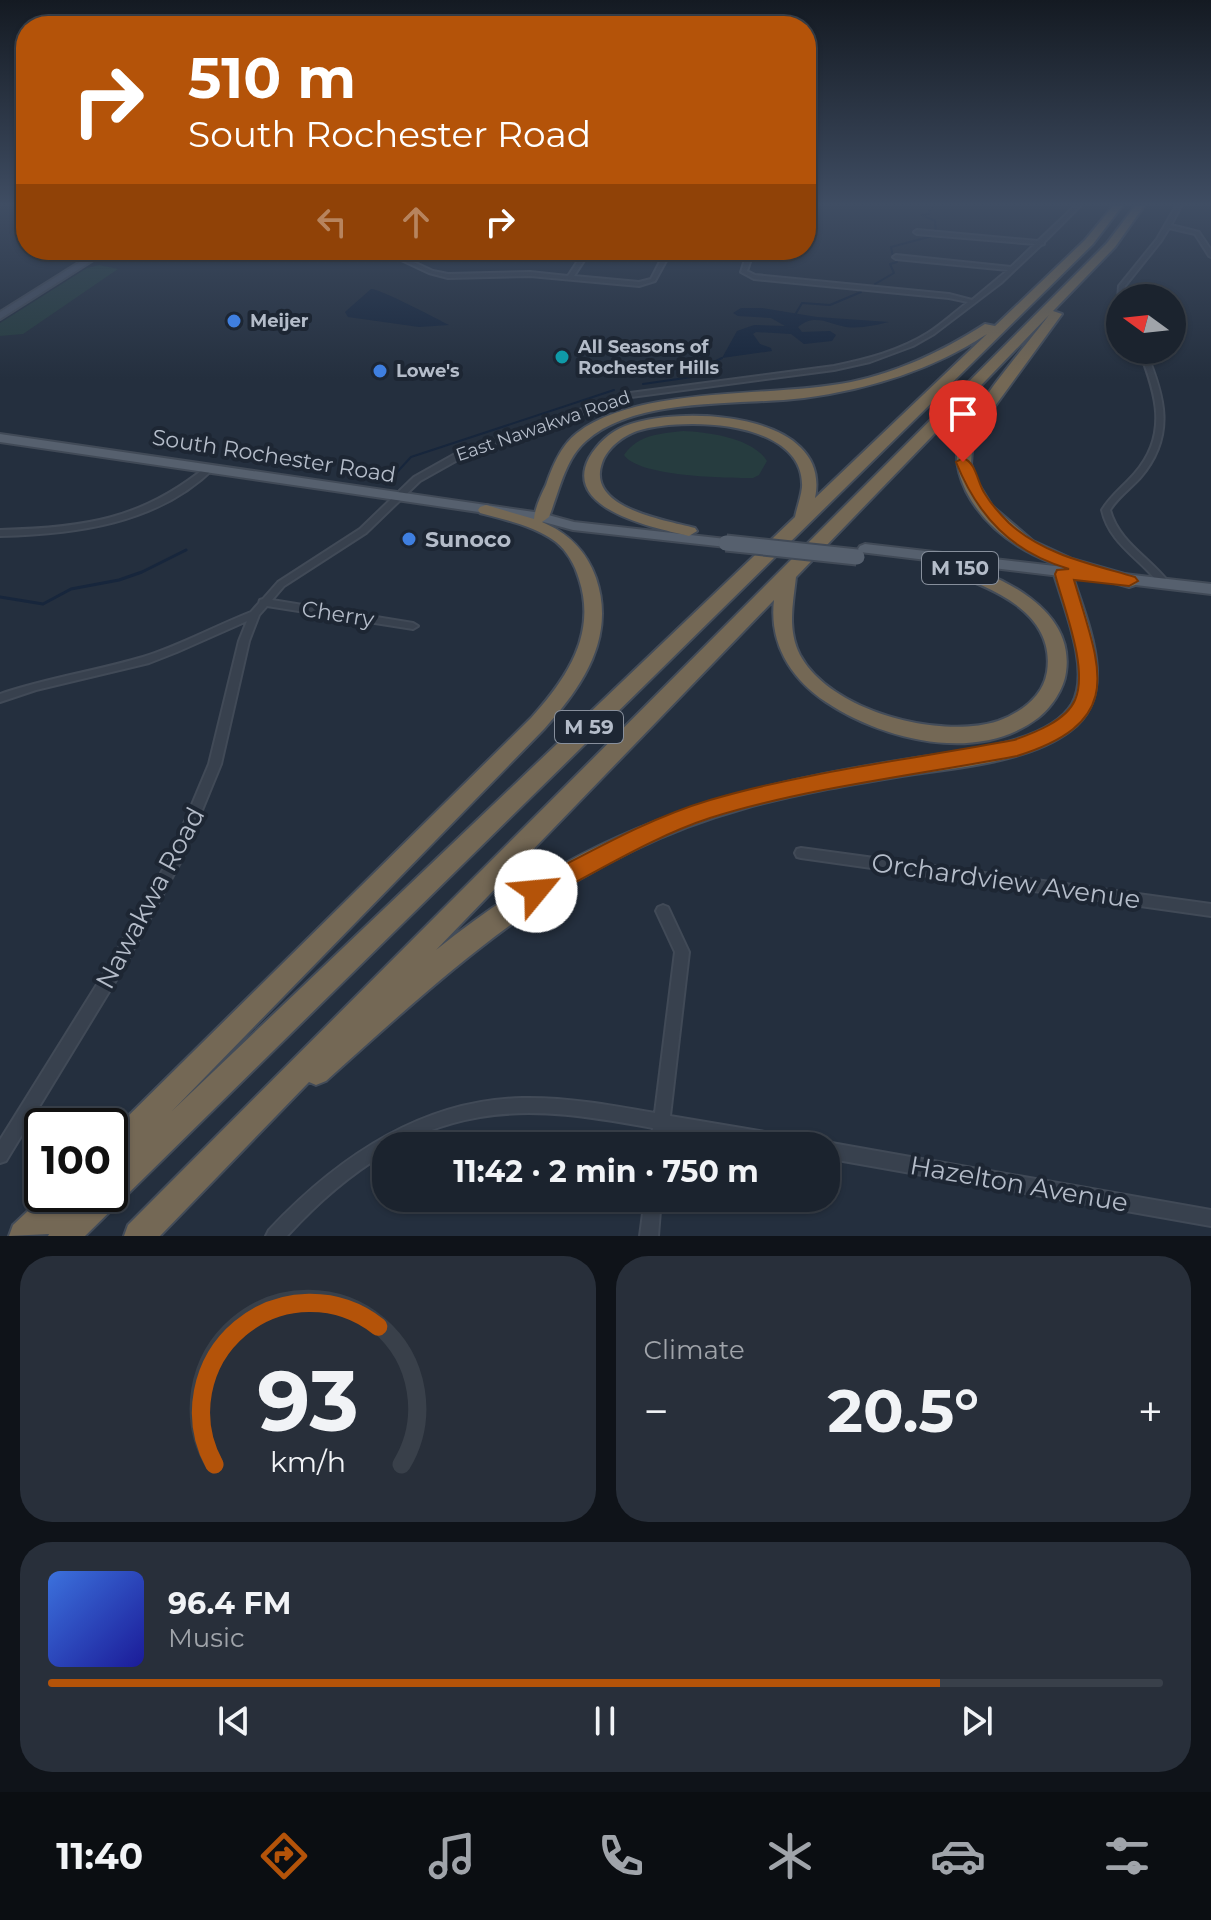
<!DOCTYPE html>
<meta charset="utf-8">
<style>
body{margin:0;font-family:Montserrat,sans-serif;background:#282f3a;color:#f1f3f6;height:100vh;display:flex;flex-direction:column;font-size:30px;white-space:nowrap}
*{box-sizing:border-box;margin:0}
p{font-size:26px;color:#a0a4aa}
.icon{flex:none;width:44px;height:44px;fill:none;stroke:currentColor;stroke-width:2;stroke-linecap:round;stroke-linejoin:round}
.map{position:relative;height:1236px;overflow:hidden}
.sheet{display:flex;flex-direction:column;gap:20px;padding:20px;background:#0f1319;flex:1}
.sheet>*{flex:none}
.banner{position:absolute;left:16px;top:16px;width:800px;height:244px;border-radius:32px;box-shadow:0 2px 6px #0004,0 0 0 2px #39404a;background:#b45309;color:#fff;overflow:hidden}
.needle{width:52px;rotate:285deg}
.buttons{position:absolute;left:1106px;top:284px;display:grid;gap:16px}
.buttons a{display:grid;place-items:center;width:80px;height:80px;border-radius:50%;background:#1b232e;box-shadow:0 2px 6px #0004,0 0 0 2px #39404a;font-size:40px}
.speed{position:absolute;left:24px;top:1108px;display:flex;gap:16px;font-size:40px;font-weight:700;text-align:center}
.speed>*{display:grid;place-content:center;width:104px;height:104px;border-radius:50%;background:#1b232e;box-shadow:0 2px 6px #0004,0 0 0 2px #39404a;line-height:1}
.speed .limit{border:4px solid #111;border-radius:12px;background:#fff;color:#111}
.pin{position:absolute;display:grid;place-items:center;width:68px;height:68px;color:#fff;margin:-82px -34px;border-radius:50% 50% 50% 0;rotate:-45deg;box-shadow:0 0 8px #0007}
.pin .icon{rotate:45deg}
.me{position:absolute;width:88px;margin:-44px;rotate:62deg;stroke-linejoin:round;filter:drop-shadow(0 0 6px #0008)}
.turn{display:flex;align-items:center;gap:28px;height:168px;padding:0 40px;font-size:36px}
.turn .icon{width:104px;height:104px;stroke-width:2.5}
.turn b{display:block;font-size:56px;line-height:68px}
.lanes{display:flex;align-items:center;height:76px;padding:0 40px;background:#0003;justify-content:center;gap:40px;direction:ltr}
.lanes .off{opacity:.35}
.big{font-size:60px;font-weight:700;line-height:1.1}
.sheet .tile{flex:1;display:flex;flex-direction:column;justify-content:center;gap:12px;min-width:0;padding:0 28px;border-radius:32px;background:#282f3a}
.sheet .dial{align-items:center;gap:0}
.dial svg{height:208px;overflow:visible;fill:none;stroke:#39404a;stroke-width:7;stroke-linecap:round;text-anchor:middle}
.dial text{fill:#f1f3f6;stroke:none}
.song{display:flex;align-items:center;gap:24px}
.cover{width:96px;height:96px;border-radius:12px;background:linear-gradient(135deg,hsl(220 70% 55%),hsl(240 70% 35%))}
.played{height:8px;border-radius:4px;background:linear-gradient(90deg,#b45309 80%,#39404a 80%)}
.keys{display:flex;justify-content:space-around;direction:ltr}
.heat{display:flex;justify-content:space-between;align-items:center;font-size:44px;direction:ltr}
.sheet .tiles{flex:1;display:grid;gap:20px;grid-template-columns:1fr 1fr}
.tile:last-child{grid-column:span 2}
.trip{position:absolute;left:372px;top:1132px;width:468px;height:80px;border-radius:32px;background:#1b232e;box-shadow:0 2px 6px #0004,0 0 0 2px #39404a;font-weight:700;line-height:80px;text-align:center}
.menu{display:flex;height:128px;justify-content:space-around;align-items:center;background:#0b0e12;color:#a0a4aa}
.menu .icon{width:56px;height:56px}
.menu .on{color:#b45309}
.menu b{font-size:36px;color:#f1f3f6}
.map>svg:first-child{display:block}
.green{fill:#263c3f}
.water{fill:#17263c}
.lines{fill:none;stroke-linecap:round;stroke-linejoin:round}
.stream-far1{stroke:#17263c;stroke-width:2}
.stream{stroke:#17263c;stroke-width:3}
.street-casing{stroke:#414a57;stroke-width:4}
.secondary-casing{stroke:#414a57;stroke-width:4}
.primary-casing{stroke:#414a57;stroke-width:4}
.highway-casing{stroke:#434c59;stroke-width:4}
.street{fill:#38414e;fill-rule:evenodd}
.secondary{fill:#465061;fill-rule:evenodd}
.primary{fill:#56606e;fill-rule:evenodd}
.highway{fill:#746855;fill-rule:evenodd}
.primary-bridge-casing{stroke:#414a57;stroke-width:19;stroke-linecap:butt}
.primary-bridge{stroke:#56606e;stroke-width:15}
.route{fill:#b45309;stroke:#753606;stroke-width:2}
.shop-dot{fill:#3f7fe0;stroke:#1d2633;stroke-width:3}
.culture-dot{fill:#0f9aa8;stroke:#1d2633;stroke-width:3}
.labels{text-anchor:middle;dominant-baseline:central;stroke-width:8;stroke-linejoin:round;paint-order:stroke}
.far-poi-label{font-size:18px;font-weight:bold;fill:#b4bcc9;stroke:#1d2633;text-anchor:start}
.far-street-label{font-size:18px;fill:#b4bcc9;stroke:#1d2633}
.shield{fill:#1d2633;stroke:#878f9c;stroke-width:2}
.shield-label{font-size:20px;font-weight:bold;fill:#b4bcc9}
.street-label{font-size:22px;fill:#b4bcc9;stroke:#1d2633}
.poi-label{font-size:22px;font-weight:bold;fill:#b4bcc9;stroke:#1d2633;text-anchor:start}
.near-street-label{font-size:26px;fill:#b4bcc9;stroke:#1d2633}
</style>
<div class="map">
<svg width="1211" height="1236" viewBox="0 0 1211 1236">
<rect width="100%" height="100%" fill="#242f3e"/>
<!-- green -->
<path class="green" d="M 99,265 L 118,269 L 23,334 L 0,336 L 0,323 L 87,268 Z
M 683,431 C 708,432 753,438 767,461 L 759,475 L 753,478 C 727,478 639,477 624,455 C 639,434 659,434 683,431 Z"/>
<!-- water -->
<path class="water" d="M 371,289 C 381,289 435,318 449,325 L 419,327 L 348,317 L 345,312 Z
M 762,308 L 817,317 L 889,322 C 877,325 855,330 842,326 C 826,322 813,314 798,327 L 802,332 L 830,331 L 836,335 L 832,341 L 804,344 L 791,334 L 756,332 L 753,334 L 760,344 L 771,348 L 772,351 L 722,358 L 737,331 L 754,325 L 785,326 L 771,318 L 738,316 L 733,313 L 741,308 Z"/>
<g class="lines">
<!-- stream-far1 -->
<path class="stream-far1" d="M 936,233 L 935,221 L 922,215 L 929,214 L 930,207 L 940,206
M 893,257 L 891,247 L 936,235
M 875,284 L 894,273 L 890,264 L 897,262
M 795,315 L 802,303 L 830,305 L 861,292
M 712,363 L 722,358
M 643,384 L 699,376
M 387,483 L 411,457 L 614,390"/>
<!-- stream -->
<path class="stream" d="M 386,484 L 389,481
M 0,597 L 43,604 L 71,589 L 119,580 L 142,572 L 186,550"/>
<defs>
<path id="street" d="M 1075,206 L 1080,206 L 1044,242 L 1044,244 L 1041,245 L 1001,283 L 934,334 L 913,346 L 870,362 L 834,370 L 631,397 L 470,453 L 420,481 L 366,533 L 284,586 L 272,600 L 413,623 L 418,626 L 413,629 L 267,606 L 259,615 L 249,641 L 221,764 L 182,859 L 121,972 L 6,1161 L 0,1163 L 0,1140 L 111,962 L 170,857 L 209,764 L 239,641 L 247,621 L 177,652 L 149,663 L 36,690 L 0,702 L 0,694 C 47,678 96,671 143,657 C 181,645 215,626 251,612 L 259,603 L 260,600 L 263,599 L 278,582 L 360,529 L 414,477 L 464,449 L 630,393 L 834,366 C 867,359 899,351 928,333 C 942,324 955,312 968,302 L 949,298 L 754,279 L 741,272 L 748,250 L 754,250 L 747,271 L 755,275 L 949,294 L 972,300 L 1008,270 L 896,259 L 893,257 L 896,255 L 1011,267 L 1035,244 L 917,234 L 914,232 L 917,230 L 1038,241 Z
M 1176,206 L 1181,206 L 1171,225 L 1199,232 L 1211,250 L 1211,257 L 1209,256 L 1195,234 L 1169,228 L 1161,241 L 1125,286 L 1123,298 L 1118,299 L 1119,286 L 1157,239 Z
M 380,250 L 388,250 L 433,271 L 448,274 L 530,272 L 568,276 L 585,250 L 591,250 L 574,276 L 639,282 L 651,279 L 666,250 L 672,250 L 655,281 L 639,286 L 530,276 L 448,278 L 429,273 Z
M 1139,350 L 1145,350 C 1165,396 1176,436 1140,478 C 1130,489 1118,497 1110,510 C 1119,543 1151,558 1170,584 L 1165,587 C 1158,583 1153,576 1147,570 C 1128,551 1108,537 1102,510 C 1111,495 1124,486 1135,473 C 1169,434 1156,393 1139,350 Z
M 207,466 L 210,466 L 214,468 C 158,524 75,534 0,536 L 0,530 C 82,528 142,520 207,466 Z
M 801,848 L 1211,904 L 1211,916 L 801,858 L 797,857 L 795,853 L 797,849 Z
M 663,905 L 668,907 L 689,952 L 670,1116 L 801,1138 L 807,1140 L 809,1146 L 754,1146 L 669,1131 L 667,1146 L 651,1146 L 653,1128 C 597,1118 538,1107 480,1117 C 462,1120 444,1125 426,1132 C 412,1138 402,1146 386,1146 L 386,1153 C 349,1175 316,1204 287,1236 L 266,1236 L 269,1230 C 336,1159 420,1100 522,1098 C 566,1097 611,1105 655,1113 L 675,952 L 656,911 L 658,907 Z
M 826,1142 L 1211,1210 L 1211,1226 L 826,1158 L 826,1146 L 820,1146 Z
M 645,1198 L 661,1198 L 658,1236 L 640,1236 Z"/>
<path id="secondary" d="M 99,250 L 109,250 L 0,319 L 0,312 Z"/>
<path id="primary" d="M 0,434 L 541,513 L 574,522 L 726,539 L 733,543 L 726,547 L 573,530 L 540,521 L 0,442 Z
M 865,544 L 1211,584 L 1211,594 L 860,552 L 858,549 L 860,546 Z"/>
<path id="highway" d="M 1113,206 L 1122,206 L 1093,244 L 85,1236 L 48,1236 L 49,1234 L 9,1236 L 13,1225 L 46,1194 L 83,1194 L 82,1197 L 85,1194 L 110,1194 L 110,1170 L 113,1167 L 110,1169 L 110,1134 L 531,718 C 567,678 597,634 579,579 C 575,565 567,551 556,542 C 535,526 506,520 480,513 L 478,510 L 480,507 L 486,505 L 534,519 C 535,508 541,495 546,485 C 552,467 561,445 577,433 C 639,385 774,398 851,382 C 899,372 943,351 985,324 L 995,326 L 1085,240 ZM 987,334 L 815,498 C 833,411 678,405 625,426 C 610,432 597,444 589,458 C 562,510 656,528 689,536 L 697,531 L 695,528 C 665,520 586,508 602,463 C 607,448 623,436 637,431 C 681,417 805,419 802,487 C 801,497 797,507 795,517 L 172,1111 L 545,728 C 583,686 616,637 596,578 C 586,550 568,533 542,522 L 549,517 C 559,492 565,459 586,441 C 637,396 740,406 804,398 C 870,389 932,370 987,334 Z
M 1135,206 L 1144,206 L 1115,247 L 1053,311 L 1062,314 L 979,428 L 972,450 L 971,464 L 976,480 L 992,506 L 1033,541 L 1072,559 L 1135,577 L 1138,581 L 1135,585 L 1129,587 C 1067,570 998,553 966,491 C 959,476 954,460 959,444 C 969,410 1026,346 1049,315 L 796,577 C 793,604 787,629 800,655 C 830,711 940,740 998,721 C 1020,713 1043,697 1047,672 C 1056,612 991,587 944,571 L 942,567 L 950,562 C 1001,575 1075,609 1066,672 C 1064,689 1051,708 1038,718 C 977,764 883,740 826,702 C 790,678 769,643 774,600 L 436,950 C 584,831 718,789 903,760 C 948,752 1046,747 1072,704 C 1091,671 1064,608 1054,574 L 1063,569 L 1072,574 C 1087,622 1121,693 1070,731 C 1028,763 953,768 902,776 C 848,785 794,794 742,809 C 571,856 454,966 326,1081 L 316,1085 L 309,1082 L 160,1236 L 124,1236 L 128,1225 L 1107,243 Z"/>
</defs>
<!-- street casing -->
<use href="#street" class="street-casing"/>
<!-- secondary casing -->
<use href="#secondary" class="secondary-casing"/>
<!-- primary casing -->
<use href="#primary" class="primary-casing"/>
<!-- highway casing -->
<use href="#highway" class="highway-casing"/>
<!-- street -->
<use href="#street" class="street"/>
<!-- secondary -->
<use href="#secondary" class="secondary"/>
<!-- primary -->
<use href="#primary" class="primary"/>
<!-- highway -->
<use href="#highway" class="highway"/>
<defs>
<path id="primary-bridge" d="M 726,543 L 857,557"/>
</defs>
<!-- primary-bridge casing -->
<use href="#primary-bridge" class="primary-bridge-casing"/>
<!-- primary-bridge -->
<use href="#primary-bridge" class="primary-bridge"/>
</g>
<!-- sky -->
<linearGradient id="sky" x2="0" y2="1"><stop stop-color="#141a22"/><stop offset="0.54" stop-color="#3f4d63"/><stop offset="1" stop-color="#3f4d63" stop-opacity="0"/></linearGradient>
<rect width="1211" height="379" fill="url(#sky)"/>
<!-- route -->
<path class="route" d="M 963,458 C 977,463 977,483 985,494 C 991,504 1001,515 1009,523 C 1044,555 1091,564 1135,577 L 1138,581 L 1129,586 L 1074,580 C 1100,669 1128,721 1017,756 C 918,775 805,788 710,818 C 652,837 599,871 545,898 L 536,902 L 528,898 L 524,891 L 528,884 C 587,854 646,819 710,800 C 809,771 913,759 1014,740 C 1034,733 1066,721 1075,700 C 1089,669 1063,606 1055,574 L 1057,570 L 1069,569 C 1012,552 978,517 956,462 Z"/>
<!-- markers -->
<g class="shop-dot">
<circle cx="234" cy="321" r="8"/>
<circle cx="380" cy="371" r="8"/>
<circle cx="409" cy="539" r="8"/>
</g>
<circle class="culture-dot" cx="562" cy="357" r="8"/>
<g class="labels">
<!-- far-poi labels -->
<g class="far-poi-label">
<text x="250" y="321">Meijer</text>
<text x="578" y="347">All Seasons of<tspan x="578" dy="21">Rochester Hills</tspan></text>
<text x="396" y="371">Lowe's</text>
</g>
<!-- far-street labels -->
<g class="far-street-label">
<text transform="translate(543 426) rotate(-19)">East Nawakwa Road</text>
</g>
<!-- shield labels -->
<g class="shield">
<rect x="922" y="552" width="76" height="32" rx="6"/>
<rect x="555" y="711" width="68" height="32" rx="6"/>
</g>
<g class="shield-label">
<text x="960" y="568">M 150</text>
<text x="589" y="727">M 59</text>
</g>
<!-- street labels -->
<g class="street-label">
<text transform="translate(274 456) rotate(9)">South Rochester Road</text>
<text transform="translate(338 614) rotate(9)">Cherry</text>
</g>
<!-- poi labels -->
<g class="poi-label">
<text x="425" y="539">Sunoco</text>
</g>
<!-- near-street labels -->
<g class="near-street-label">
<text transform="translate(1006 881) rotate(8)">Orchardview Avenue</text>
<text transform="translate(150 898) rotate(-62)">Nawakwa Road</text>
<text transform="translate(1019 1184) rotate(10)">Hazelton Avenue</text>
</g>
</g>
</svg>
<div class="buttons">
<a><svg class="needle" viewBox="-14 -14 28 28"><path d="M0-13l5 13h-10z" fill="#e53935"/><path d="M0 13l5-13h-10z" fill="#a0a4aa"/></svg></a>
</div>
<div class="speed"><div class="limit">100</div></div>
<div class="pin" style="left:963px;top:462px;background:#d93025"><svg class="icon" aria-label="arrive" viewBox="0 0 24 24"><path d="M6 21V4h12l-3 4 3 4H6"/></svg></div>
<svg class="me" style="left:536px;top:891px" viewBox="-20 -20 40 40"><circle r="19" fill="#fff"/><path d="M0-13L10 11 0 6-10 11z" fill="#b45309"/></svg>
<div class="trip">11:42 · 2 min · 750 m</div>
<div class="banner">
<div class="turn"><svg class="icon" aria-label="right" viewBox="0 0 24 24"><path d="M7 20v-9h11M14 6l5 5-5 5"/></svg><div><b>510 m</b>South Rochester Road</div></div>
<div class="lanes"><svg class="icon off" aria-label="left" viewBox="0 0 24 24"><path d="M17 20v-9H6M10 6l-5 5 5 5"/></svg><svg class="icon off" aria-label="ahead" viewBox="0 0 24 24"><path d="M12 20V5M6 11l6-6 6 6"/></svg><svg class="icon" aria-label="right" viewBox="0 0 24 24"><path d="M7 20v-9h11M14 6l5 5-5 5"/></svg></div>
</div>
</div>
<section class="sheet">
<div class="tiles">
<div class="tile dial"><svg viewBox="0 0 100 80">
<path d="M14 69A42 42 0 1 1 86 69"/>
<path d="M14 69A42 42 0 0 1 77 16" stroke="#b45309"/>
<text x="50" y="56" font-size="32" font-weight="700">93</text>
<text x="50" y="72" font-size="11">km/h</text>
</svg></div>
<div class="tile"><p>Climate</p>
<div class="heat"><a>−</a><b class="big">20.5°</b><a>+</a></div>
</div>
<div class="tile">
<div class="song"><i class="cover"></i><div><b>96.4 FM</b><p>Music</p></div></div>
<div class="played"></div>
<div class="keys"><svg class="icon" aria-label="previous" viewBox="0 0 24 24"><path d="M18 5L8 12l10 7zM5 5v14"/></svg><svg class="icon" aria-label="pause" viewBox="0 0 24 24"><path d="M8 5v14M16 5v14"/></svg><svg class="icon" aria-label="next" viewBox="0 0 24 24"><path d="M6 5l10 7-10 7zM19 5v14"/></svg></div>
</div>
</div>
</section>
<nav class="menu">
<b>11:40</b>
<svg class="icon on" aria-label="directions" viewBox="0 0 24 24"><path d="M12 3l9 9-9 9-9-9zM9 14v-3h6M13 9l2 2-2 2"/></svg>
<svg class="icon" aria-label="music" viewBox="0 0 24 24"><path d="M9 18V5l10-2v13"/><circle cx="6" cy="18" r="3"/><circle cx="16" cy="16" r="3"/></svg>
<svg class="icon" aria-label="phone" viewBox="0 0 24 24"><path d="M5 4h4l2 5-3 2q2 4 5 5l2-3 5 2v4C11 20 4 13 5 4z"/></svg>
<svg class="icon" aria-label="climate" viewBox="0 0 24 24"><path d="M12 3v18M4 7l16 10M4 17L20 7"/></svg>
<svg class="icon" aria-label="car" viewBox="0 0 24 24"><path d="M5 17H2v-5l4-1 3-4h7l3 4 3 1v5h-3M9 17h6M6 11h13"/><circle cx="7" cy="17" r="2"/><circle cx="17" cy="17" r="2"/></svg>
<svg class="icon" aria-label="filters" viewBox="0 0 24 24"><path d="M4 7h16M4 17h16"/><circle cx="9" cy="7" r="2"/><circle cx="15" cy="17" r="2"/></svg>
</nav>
